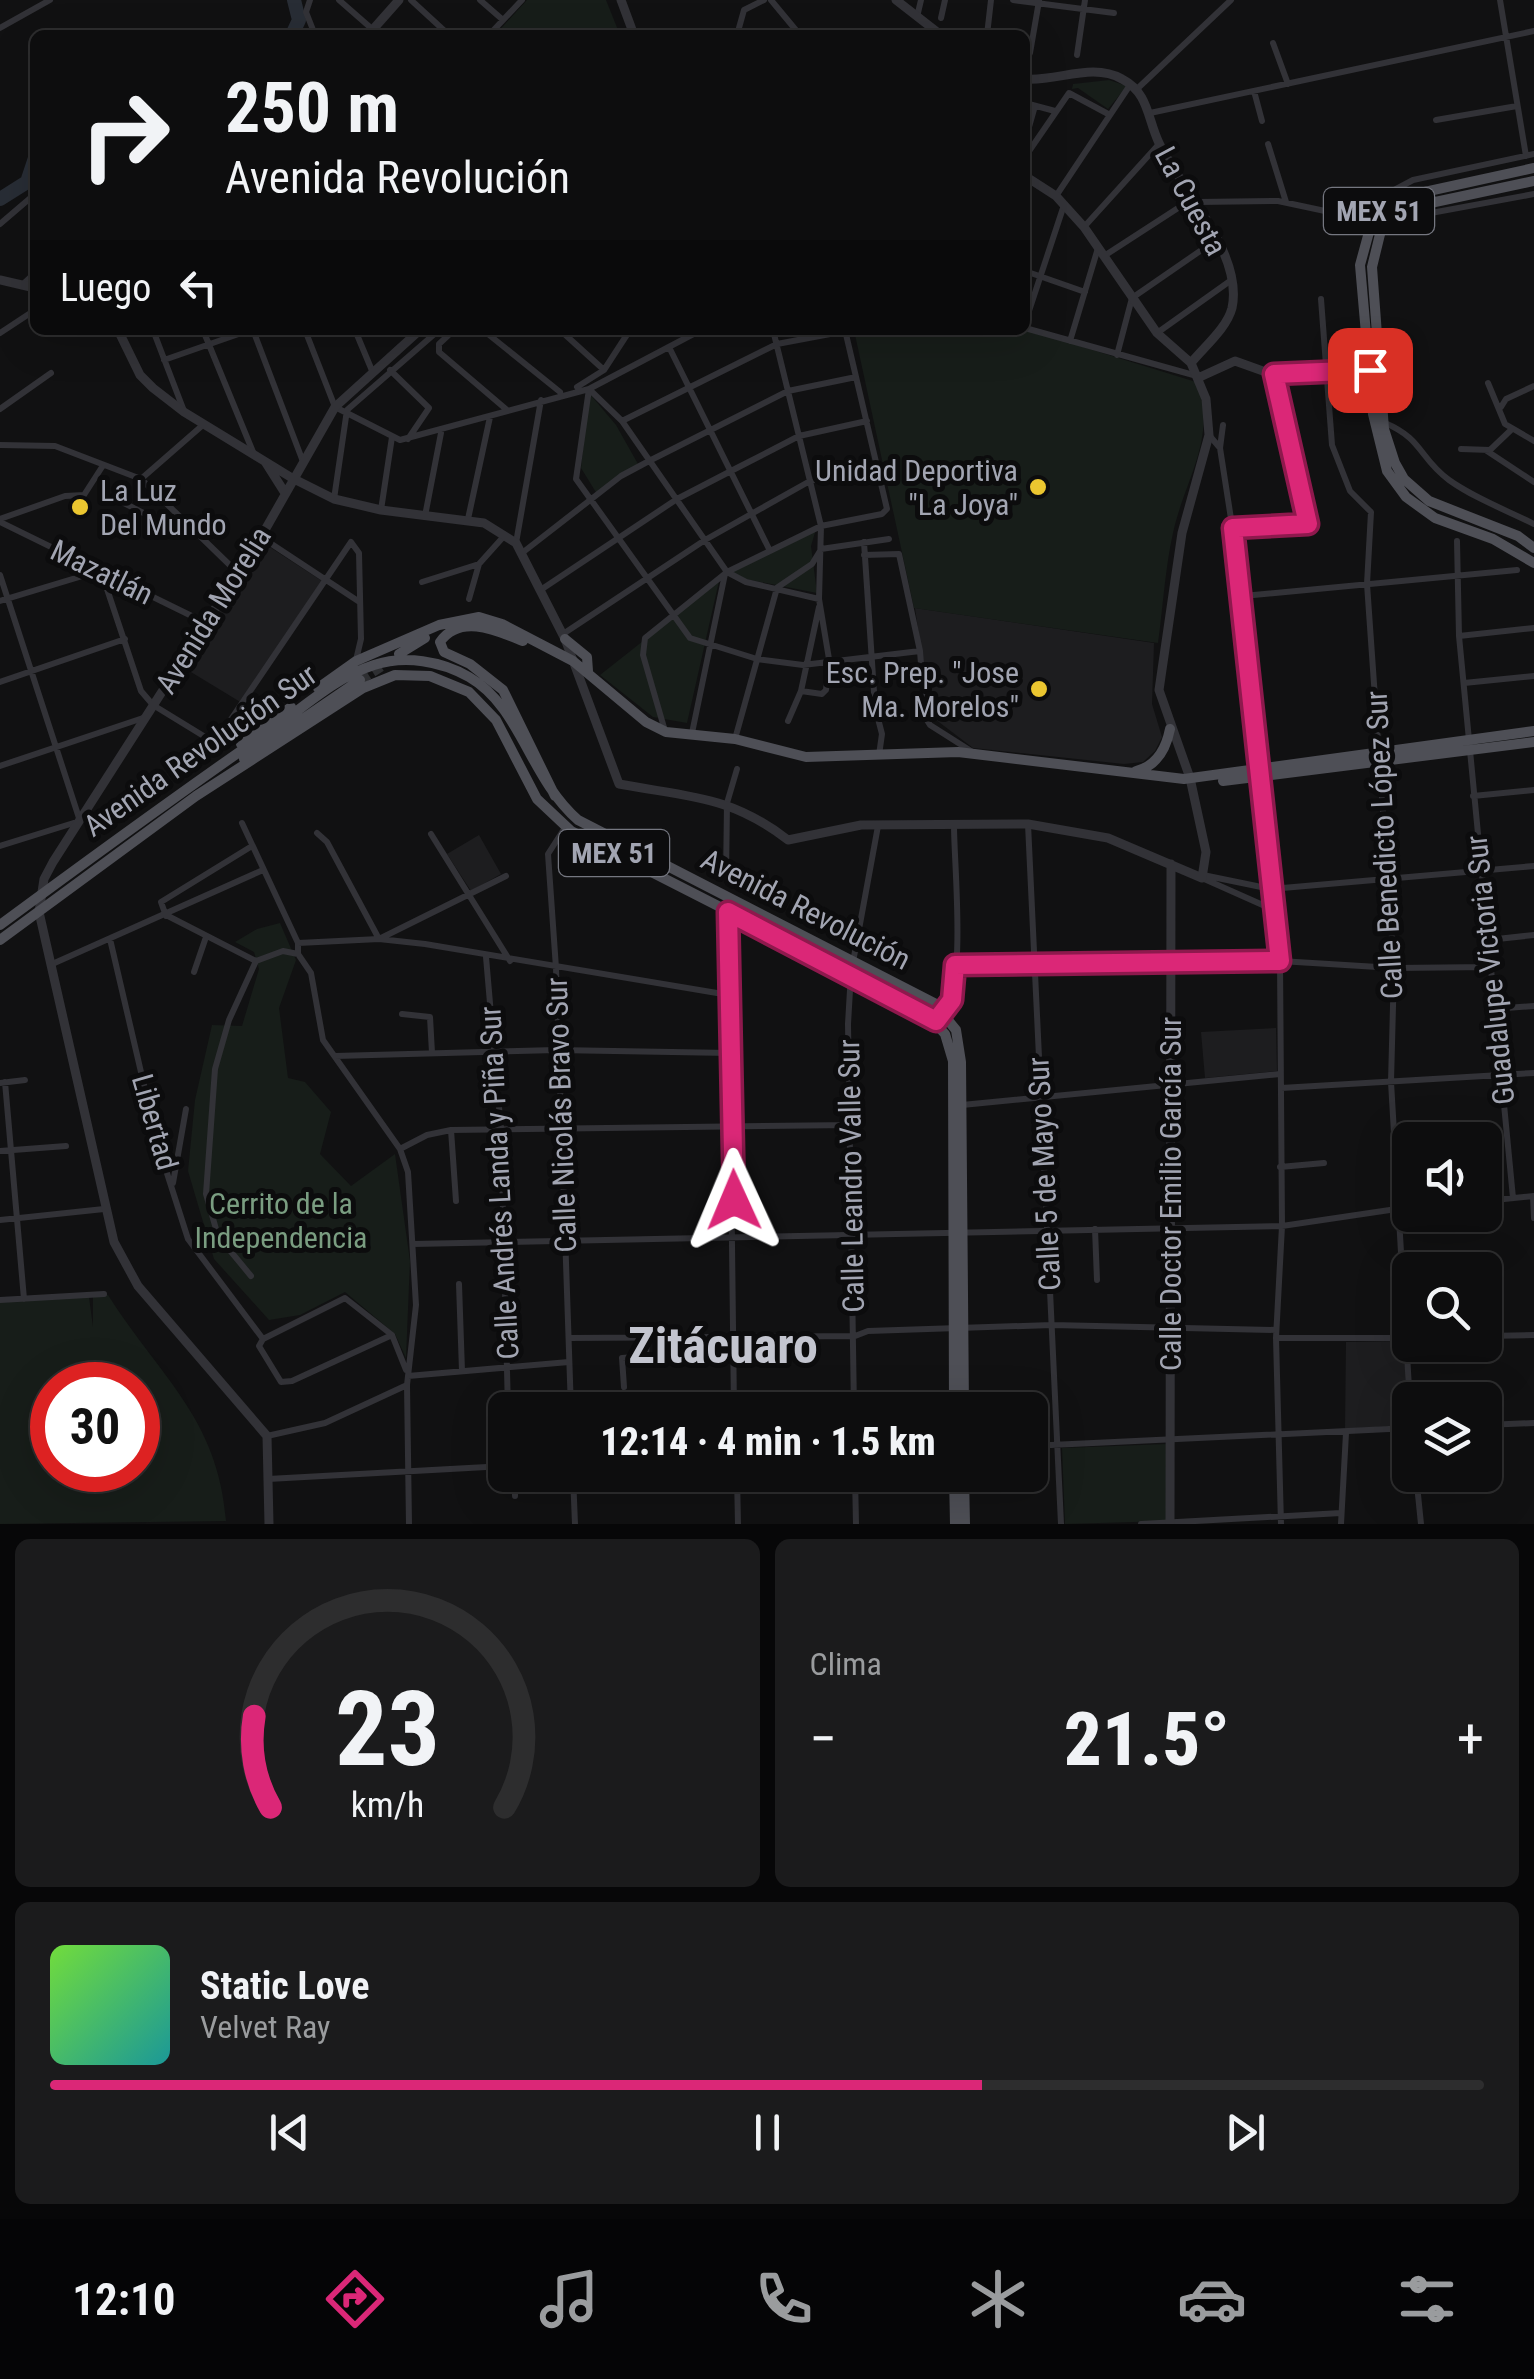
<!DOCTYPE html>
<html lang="es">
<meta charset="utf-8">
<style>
body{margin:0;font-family:"Roboto Condensed",sans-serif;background:#1b1b1c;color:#f1f3f6;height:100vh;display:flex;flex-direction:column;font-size:38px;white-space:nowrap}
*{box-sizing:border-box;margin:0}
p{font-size:32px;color:#9a9c9e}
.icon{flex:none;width:55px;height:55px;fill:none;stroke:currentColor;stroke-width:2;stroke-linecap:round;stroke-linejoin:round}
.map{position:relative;height:1524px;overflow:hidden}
.drawer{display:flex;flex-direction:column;gap:15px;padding:15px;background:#070708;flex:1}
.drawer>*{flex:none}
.hud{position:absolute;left:30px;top:30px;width:1000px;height:305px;border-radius:15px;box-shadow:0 10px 40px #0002,0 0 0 2px #2d2d2e;background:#0d0d0e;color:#f1f3f6;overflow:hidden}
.controls{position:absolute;left:1392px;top:1122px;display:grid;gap:20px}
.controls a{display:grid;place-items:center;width:110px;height:110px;border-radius:15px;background:#0d0d0e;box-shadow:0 10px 40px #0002,0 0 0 2px #2d2d2e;font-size:50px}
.speed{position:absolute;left:30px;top:1362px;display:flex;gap:20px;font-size:50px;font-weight:700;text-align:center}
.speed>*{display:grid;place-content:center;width:130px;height:130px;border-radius:50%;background:#0d0d0e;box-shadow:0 10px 40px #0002,0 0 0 2px #2d2d2e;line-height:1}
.speed .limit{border:15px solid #d22;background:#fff;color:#111}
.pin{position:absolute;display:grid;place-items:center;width:85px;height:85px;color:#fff;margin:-42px;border-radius:20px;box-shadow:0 5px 15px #0006}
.me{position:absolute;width:110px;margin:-55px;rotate:359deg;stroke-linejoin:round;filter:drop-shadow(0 0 8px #0008)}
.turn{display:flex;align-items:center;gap:35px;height:210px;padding:0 30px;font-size:45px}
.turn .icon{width:130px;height:130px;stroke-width:2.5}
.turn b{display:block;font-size:70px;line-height:85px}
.then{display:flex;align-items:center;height:95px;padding:0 30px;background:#0003;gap:20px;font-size:38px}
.big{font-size:75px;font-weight:800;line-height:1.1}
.drawer .tile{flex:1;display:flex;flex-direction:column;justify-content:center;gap:15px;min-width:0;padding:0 35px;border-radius:15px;background:#1b1b1c}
.drawer .dial{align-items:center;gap:0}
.dial svg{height:260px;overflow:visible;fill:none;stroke:#2d2d2e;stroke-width:7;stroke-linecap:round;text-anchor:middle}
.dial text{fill:#f1f3f6;stroke:none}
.song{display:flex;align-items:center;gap:30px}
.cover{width:120px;height:120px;border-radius:15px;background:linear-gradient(135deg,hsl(100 70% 55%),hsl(180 70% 35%))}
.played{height:10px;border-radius:5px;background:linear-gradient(90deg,#db2777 65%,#2d2d2e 65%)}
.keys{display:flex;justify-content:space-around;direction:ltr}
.heat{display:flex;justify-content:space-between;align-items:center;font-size:55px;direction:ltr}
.drawer .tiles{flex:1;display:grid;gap:15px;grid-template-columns:1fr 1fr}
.tile:last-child{grid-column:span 2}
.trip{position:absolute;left:488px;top:1392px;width:560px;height:100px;border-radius:15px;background:#0d0d0e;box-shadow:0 10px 40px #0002,0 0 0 2px #2d2d2e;font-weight:800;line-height:100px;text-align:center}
.tabs{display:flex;height:160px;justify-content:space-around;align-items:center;background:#050506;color:#9a9c9e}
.tabs .icon{width:70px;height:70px}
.tabs .selected{color:#db2777}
.tabs b{font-size:45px;color:#f1f3f6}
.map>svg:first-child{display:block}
.built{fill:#1d1d1f}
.green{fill:#171d19;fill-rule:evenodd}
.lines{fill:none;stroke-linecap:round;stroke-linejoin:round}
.river{stroke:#282d35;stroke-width:14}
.primary-tunnel{stroke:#2e2f32;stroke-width:10;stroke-dasharray:10 5;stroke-linecap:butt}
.minor{stroke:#323237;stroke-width:6}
.tertiary{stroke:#323237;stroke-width:9}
.primary{stroke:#4e4f56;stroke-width:10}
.route-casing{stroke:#8e194d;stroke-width:25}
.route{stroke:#db2777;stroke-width:18}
.poi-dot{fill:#ebc630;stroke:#0c0c0d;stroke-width:4}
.labels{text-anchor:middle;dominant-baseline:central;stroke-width:10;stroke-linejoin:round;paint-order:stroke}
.shield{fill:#0c0c0d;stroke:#757780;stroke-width:2.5}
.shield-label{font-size:28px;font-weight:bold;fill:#a2a5b2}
.street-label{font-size:30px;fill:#a2a5b2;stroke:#0c0c0d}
.poi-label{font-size:30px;fill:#a2a5b2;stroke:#0c0c0d;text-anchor:end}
.park-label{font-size:30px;fill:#7a9d81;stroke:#0c0c0d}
.town-label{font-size:50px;font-weight:bold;fill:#c3c5cf;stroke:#0c0c0d}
</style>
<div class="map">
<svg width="1534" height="1524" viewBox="0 0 1534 1524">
<rect width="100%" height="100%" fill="#111112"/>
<!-- built -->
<path class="built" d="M 262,542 L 322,581 L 242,703 L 181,666 Z
M 915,608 L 1154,643 L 1152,704 L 1162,737 L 1155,751 L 1143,762 L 1124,764 L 973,748 L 931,716 Z
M 479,835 L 501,874 L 471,891 L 447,854 Z
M 1276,1028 L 1277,1071 L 1205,1078 L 1201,1032 Z
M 1404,1341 L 1408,1425 L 1345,1429 L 1346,1342 Z"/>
<!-- green -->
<path class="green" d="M 527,0 L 606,0 L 620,35 L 495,35 Z
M 1109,80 L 1127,86 L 1108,109 L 1078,88 L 1072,89 L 1073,84 Z
M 1025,329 L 1196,382 C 1219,435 1184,481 1173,533 C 1165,569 1163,607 1158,643 L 914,608 L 854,330 Z
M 589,393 L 616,425 L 638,464 L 597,494 L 581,468 Z
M 816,529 L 811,546 L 817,593 L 745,579 L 731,572 Z
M 719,581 L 687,723 L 653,717 L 600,675 Z
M 280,923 L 296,960 L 279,1008 L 288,1078 L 305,1082 L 331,1112 L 320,1154 L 351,1186 L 395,1154 L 410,1261 L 406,1358 L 395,1334 L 345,1292 L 300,1315 L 269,1320 L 214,1259 L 188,1171 L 195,1100 L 212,1025 L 242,1026 L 259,969 L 254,952 L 235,942 L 257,929 Z
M 108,1295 C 160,1377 218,1418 226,1521 L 0,1524 L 0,1302 L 89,1297 L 93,1327 L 93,1296 ZM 52,1385 L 138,1385 L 138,1470 L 52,1470 Z
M 1167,1444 L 1169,1521 L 1065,1524 L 1062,1448 Z"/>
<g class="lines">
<!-- river -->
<path class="river" d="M 292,35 L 299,20 L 294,0
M 0,199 L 27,182 L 35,158"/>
<!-- primary-tunnel -->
<path class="primary-tunnel" d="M 360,680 L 385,664"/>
<!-- minor -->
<path class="minor" d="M 310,0 L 306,12 L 315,35
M 339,0 L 379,35
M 411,0 L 449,35
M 480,0 L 503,20
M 771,0 L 800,35
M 1013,0 L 1114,13
M 1500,0 L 1526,156
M 917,17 L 921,0
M 941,18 L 945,0
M 0,28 L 50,0
M 489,35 L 522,0
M 737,35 L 744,10 L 764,0
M 987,35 L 991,0
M 1273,43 L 1288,84
M 1030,53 L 1039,1
M 1077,55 L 1085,0
M 1137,89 L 1231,0
M 1254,91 L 1262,121
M 1025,103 L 1055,111
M 1150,113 L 1534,31
M 1436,120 L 1517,106
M 1025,141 L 1035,106
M 1268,144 L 1286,202
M 1025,157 L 1069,93 L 1110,115
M 1056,196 L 1130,85
M 1198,202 L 1278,201 L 1372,221
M 1349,214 L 1413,180 L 1534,154
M 1393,220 L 1534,194
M 0,224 L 35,194
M 1084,227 L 1159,144
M 1104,256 L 1195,197
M 1025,271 L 1085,292
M 21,286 L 35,273
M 1321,299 L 1332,445 L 1350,491 L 1371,512 L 1367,584 L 1394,968 L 1391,1082 L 1410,1405
M 1025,323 L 1064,205
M 1025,328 L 1197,376
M 153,330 L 184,411
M 203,330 L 253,452
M 253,330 L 302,459
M 305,330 L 335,407 L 400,440 L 589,389 L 701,330
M 355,330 L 373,373
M 454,330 L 439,344 L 439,352 L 507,410
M 483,330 L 560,392
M 560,330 L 604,370
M 773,330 L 821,526 L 819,599 L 829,659 L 826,690 L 822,694 L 801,691
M 0,333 L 35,310
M 1157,333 L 1230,281
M 1070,341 L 1098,248
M 669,347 L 770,551
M 1117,355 L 1132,298 L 1216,240
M 164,360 L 250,330
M 390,370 L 429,408 L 408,439
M 1488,383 L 1505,424 L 1534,441
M 577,387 L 604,370 L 630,330
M 589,389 L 576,479 L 690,638 L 757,659 L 803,665 L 920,651
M 590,390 L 622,421 L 727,572 L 746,582 L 819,599
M 1501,407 L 1506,399 L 1534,386
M 0,409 L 51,373
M 622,421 L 777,344 L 846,331
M 1385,423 C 1423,439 1419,458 1449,480 C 1474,498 1506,510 1534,524
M 1209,435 L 1220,448 L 1243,596 L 1280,961 L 1282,1226 L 1276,1338 L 1281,1524
M 0,445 L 55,446 L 141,479 L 237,572
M 1220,448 L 1223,425
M 1461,449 L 1490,450 L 1512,429
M 1487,451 L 1534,482
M 141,479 L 204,424
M 114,498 L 171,527 L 180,517
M 334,499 L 347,410 L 439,330
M 381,510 L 392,437
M 425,516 L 441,433
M 0,519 L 65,496 L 84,495 L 102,467
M 468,519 L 490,417
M 0,522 L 204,622
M 1233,528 L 1308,524 L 1274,375
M 261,537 L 358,601
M 1457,541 L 1459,636 L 1513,1198
M 864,542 L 875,707 L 882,734 L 879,755
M 516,543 L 541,400
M 821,549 L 889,539
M 522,553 L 621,476 L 649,461 L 788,391 L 856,377
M 864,555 L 899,554 L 920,651 L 925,717 L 930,725 L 971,751
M 102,574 L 141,691 L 153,705 L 215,743 L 351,542 L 359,553 L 361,639 L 356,660
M 0,575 L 80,821 L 0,846
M 422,582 L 479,564 L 505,535
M 778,587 L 812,564 L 820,551
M 542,589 L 677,499 L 731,471 L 799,436 L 867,421
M 1243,596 L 1517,570
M 469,599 L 479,564
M 0,601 L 99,571
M 563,634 L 705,540 L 810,481 L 877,464
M 1459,636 L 1534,628
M 0,682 L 125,639
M 1464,683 L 1534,676
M 788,721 L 801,691 L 819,607
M 665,731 L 643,655 L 645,638 L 727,572 L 821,526 L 882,514 L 887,509 L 845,330
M 692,733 L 725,574
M 735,739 L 777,588
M 0,766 L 146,717
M 1473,796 L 1534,790
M 242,823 L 298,943 L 298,954 L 311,973 L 323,1040 L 400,1149 L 408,1172 L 416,1305 L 407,1385 L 409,1524
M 1028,824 L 1061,1524
M 566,826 L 548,854 L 556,968 L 571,1410
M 317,833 L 327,842 L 379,939 L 506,876
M 431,834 L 510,961
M 1203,875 L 1271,889 L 1534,866
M 1202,878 L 1274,910
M 726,879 L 727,803 L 737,769
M 728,913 L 734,1410
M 166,916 L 161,902 L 252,846
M 168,916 L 256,961
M 110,939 L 158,1145 L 188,1239 L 263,1339
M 1488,940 L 1534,935
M 298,943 L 379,939 L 425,944 L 729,995
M 486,957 L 501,1130 L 508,1410
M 256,961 L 283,951 L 298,954
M 50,965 L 263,870
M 955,965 L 1280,961 L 1394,968 L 1489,967
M 194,972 L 206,937
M 1493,1009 L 1534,1006
M 402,1014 L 430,1017 L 432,1053
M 943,1016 C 967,984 954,868 954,825
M 335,1056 L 556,1050 L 730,1053
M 5,1082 L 24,1299
M 0,1083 L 25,1080
M 1281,1088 L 1534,1073
M 962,1105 L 1280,1074
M 451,1130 L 456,1201
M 400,1149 L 427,1135 L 451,1130 L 851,1125
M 0,1151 L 66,1146
M 1280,1167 L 1324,1163
M 173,1183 L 186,1109
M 1533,1196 L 1534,1218
M 1485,1201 L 1534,1196
M 0,1220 L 104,1209
M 1095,1229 L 1097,1280
M 413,1244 L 1282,1226 L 1410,1207
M 251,1276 L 218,1236 L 206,1194 L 215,1069 L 229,1020 L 256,961
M 459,1284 L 462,1371
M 0,1300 L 104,1294
M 392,1335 L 292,1381 L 281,1382 L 259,1346 L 263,1339 L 345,1298 L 392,1335 L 406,1370
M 1485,1336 L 1534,1335
M 569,1338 L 855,1336 L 868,1331 L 1052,1325 L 1276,1330
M 1276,1338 L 1409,1338
M 408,1376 L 569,1362
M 624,1387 L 622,1358 L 646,1356 L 647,1336
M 854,1410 L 848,1024 L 851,973 L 878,826
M 1485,1425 L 1534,1423
M 267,1436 L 325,1423 L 407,1385
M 1030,1446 L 1410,1428
M 573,1475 L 575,1524
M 737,1475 L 738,1524
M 855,1475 L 856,1524
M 1416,1475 L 1421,1524
M 268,1479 L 505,1466
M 515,1496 L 515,1475
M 1141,1524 L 1341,1513
M 1341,1524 L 1346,1433"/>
<!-- tertiary -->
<path class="tertiary" d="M 621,0 L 634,35
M 896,0 L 941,35
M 368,35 L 399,0
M 1025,79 C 1057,82 1092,62 1122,79 C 1149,93 1147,118 1159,143 C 1179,187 1244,253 1232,308 C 1227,328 1204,347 1191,363
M 0,280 L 35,288
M 118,330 L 140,375 L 153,388 L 184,412 L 292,478 L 334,499 L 381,510 L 484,523 L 516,543 L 565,639 L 619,784 C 688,797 730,795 788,840 L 861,825 L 1028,824 L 1108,838 L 1202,878 L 1206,852 L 1190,778 L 1159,690 L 1182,533 L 1209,435 L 1206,399 L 1191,363 L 1157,333 L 1084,227 L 1056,196 L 1025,176
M 1200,377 L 1235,361 L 1274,375 L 1376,370
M 266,463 L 285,493
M 269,1524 L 267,1436 L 138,1286 L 114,1242 L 39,912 L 44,879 L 53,862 L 261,537 L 335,407 L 420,330
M 1170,1524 L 1171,864"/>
<!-- primary -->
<path class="primary" d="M 1534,168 L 1397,198 L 1372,221 L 1360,265 L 1373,414 L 1387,471 L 1406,497 L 1435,518 L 1493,539 L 1534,563
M 1534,181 L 1407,208 L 1383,222 L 1372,267 L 1384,429 L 1395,463 L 1404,479 L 1429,501 L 1518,536 L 1534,548
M 565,639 L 587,657 L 588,671
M 523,641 C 498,631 460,613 440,642 L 444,652 L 470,664 L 503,690 L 555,796
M 399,654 L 425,638
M 318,688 L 356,661 L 439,625 L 479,617 L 502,624 L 573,661 L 646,722 L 666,732 L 735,739 L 806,757 L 958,752 L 1184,779 L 1534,731
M 241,744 L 291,707
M 244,759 L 360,680
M 1136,771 C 1157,766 1166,749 1170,729
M 1223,781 L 1534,742
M 0,925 C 88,860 176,796 265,734 C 300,711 333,678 374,665 C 405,655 441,661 469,677 C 521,707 529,777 578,820 L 934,1003 L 956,1030 L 961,1062 L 964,1410
M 0,940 L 196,796 L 363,688 L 395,675 L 430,676 L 469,692 L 496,720 L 537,799 L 571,831 L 924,1011 L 945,1034 L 953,1061 L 954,1410
M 954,1475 L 955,1524
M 964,1475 L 965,1524"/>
</g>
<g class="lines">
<defs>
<path id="route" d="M 734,1200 L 728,912 L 936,1021 L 952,1000 L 955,965 L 1280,961 L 1233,528 L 1308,524 L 1274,374 L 1370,370"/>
</defs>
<!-- route casing -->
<use href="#route" class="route-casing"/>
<!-- route -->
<use href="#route" class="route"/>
</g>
<!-- markers -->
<g class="poi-dot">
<circle cx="1038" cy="487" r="10"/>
<circle cx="80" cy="507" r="10"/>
<circle cx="1039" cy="689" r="10"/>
</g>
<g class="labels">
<!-- shield labels -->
<g class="shield">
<rect x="1324" y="188" width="110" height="46" rx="8"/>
<rect x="559" y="830" width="110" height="46" rx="8"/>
</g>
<g class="shield-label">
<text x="1379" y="211">MEX 51</text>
<text x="614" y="853">MEX 51</text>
</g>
<!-- street labels -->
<g class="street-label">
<text transform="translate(1191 201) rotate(62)">La Cuesta</text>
<text transform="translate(102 572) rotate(26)">Mazatlán</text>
<text transform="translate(213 610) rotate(-58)">Avenida Morelia</text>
<text transform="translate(200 750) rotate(-35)">Avenida Revolución Sur</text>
<text transform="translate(1384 845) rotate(-93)">Calle Benedicto López Sur</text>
<text transform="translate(806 909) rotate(27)">Avenida Revolución</text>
<text transform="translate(1490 970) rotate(-96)">Guadalupe Victoria Sur</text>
<text transform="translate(561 1115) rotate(-92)">Calle Nicolás Bravo Sur</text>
<text transform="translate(155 1122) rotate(74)">Libertad</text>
<text transform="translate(1044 1174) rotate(-93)">Calle 5 de Mayo Sur</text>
<text transform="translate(851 1176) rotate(-91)">Calle Leandro Valle Sur</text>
<text transform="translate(499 1183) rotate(-93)">Calle Andrés Landa y Piña Sur</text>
<text transform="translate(1170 1194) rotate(-90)">Calle Doctor Emilio García Sur</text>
</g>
<!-- poi labels -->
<g class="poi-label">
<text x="1018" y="470">Unidad Deportiva<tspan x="1018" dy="34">"La Joya"</tspan></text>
<text x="100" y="490" text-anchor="start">La Luz<tspan x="100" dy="34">Del Mundo</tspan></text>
<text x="1019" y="672">Esc. Prep. "Jose<tspan x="1019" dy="34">Ma. Morelos"</tspan></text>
</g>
<!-- park labels -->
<g class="park-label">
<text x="281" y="1203">Cerrito de la<tspan x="281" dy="34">Independencia</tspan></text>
</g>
<!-- town labels -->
<g class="town-label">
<text x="723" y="1346">Zitácuaro</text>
</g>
</g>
</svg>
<div class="controls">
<a><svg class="icon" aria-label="sound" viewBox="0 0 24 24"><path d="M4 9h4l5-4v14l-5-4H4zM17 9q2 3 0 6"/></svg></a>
<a><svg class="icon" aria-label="search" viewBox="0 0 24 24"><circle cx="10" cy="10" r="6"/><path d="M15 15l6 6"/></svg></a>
<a><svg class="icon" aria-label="layers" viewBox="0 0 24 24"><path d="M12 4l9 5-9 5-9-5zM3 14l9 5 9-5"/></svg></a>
</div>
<div class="speed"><div class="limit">30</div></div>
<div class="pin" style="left:1370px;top:370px;background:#d93025"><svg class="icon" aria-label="arrive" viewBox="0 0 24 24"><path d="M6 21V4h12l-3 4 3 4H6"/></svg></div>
<svg class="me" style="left:734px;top:1200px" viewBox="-20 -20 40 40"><path d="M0-17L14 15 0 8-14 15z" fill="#db2777" stroke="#fff" stroke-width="4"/></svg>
<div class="trip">12:14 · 4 min · 1.5 km</div>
<div class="hud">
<div class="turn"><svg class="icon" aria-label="right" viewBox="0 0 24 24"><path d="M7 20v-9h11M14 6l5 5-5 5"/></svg><div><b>250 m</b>Avenida Revolución</div></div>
<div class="then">Luego<svg class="icon" aria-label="left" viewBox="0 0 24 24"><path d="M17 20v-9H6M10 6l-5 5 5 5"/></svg></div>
</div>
</div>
<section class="drawer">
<div class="tiles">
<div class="tile dial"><svg viewBox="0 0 100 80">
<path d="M14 69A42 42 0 1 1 86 69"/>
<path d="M14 69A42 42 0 0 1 9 41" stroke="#db2777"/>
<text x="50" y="56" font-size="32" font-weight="700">23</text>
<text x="50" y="72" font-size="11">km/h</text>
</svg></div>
<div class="tile"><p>Clima</p>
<div class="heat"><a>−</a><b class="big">21.5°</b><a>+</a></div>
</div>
<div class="tile">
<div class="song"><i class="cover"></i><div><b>Static Love</b><p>Velvet Ray</p></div></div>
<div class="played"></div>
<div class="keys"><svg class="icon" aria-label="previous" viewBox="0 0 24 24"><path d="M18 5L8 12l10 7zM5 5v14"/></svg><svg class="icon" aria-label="pause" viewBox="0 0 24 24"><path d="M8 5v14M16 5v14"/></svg><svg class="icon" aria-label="next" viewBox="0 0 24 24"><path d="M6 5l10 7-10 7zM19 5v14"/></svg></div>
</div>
</div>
</section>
<nav class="tabs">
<b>12:10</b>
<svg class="icon selected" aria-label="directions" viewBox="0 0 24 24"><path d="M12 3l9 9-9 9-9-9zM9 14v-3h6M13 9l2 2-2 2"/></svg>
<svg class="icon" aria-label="music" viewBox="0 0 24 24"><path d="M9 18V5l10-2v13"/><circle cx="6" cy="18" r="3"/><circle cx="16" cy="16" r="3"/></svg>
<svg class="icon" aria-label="phone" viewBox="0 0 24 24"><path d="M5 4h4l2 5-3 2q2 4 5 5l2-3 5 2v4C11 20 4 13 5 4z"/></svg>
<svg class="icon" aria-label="climate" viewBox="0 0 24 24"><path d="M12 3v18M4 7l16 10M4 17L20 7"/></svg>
<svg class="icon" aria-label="car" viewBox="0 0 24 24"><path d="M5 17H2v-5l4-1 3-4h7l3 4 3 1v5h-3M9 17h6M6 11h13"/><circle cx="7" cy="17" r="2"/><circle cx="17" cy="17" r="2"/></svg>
<svg class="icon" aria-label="filters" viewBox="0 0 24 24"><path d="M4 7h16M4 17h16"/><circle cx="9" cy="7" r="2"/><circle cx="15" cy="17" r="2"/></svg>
</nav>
